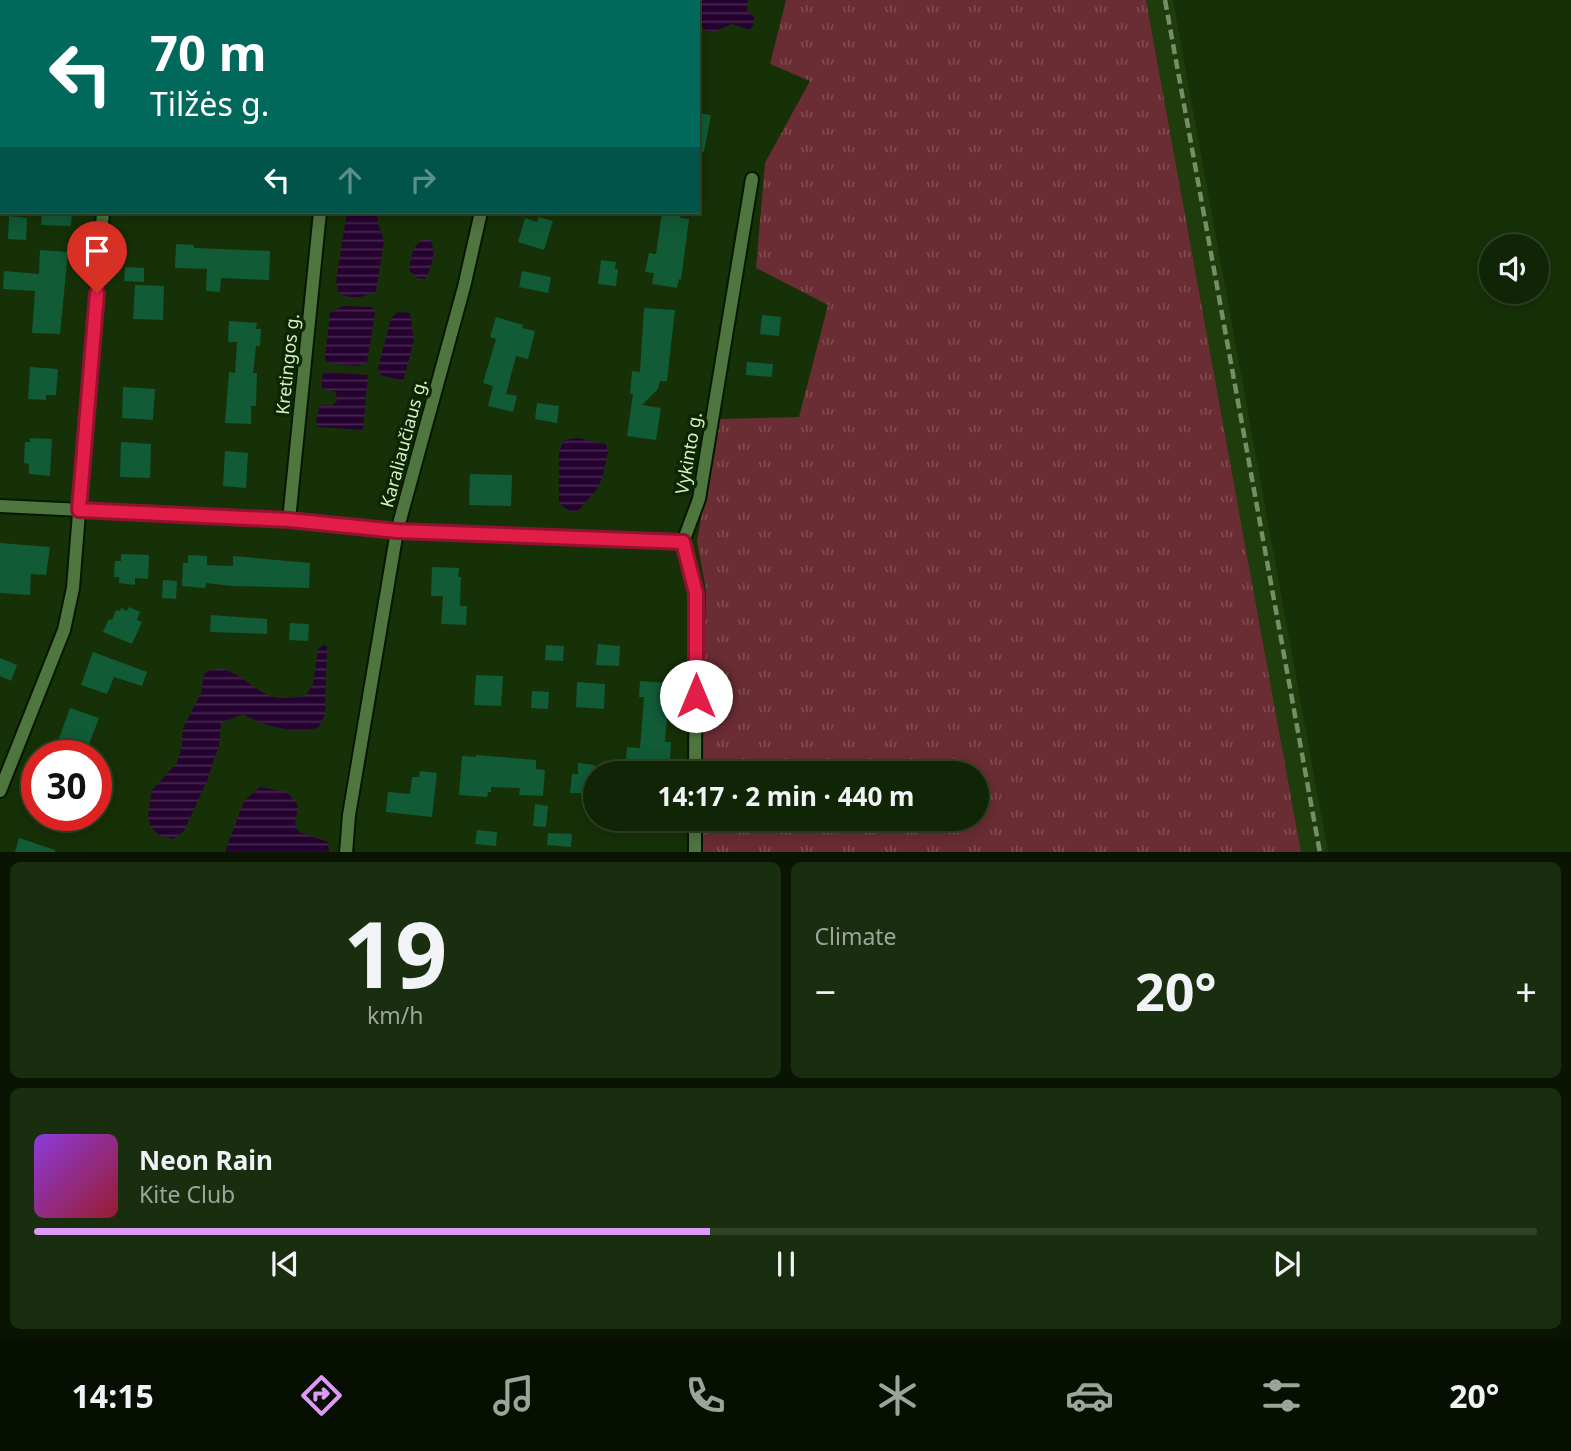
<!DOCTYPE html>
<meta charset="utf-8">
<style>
body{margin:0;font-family:"Noto Sans",sans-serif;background:#192d0f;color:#f1f3f6;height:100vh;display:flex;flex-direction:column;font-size:26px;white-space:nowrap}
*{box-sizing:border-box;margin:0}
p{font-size:23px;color:#9ca59a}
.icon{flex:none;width:38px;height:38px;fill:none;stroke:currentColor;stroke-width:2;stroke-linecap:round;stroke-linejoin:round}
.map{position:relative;height:852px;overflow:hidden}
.side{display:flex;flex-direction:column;gap:10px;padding:10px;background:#091403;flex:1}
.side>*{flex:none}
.guide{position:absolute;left:0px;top:0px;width:700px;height:214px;box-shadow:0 4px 18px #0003,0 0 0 2px #304227;background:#00695c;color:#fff;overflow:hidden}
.buttons{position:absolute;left:1479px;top:234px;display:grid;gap:14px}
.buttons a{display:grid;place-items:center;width:70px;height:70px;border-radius:50%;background:#102505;box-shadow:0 4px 18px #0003,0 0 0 2px #304227;font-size:35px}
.speed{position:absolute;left:21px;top:740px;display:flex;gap:14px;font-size:35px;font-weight:700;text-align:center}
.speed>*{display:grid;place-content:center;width:91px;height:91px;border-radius:50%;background:#102505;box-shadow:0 4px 18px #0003,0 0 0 2px #304227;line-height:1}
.speed .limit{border:10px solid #d22;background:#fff;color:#111}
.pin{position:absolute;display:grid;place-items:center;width:60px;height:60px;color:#fff;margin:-72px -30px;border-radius:50% 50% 50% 0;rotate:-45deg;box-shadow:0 0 7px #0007}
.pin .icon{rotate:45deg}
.me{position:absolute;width:77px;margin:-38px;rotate:0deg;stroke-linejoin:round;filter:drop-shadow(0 0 5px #0008)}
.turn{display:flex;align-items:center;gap:24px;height:147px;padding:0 35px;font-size:32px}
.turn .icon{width:91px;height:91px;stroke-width:2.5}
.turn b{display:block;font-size:49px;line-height:60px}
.lanes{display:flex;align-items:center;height:66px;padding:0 35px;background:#0003;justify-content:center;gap:35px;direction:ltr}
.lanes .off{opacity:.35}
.big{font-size:52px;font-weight:700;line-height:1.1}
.side .tile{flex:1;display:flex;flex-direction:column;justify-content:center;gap:10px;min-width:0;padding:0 24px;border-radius:10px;background:#192d0f}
.side .dial{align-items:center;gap:0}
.dial b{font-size:91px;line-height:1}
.song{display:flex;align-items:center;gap:21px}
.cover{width:84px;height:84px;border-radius:10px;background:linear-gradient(135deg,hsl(270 70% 55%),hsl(350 70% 35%))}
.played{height:7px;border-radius:4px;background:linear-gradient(90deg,#dc99f5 45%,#304227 45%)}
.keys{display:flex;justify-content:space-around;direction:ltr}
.heat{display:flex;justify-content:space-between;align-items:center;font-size:38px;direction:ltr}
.side .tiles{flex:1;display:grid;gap:10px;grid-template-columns:1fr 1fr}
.tile:last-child{grid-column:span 2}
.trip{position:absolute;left:583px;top:761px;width:406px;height:70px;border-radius:35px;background:#102505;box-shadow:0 4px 18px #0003,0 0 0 2px #304227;font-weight:700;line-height:70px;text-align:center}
.tab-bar{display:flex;height:112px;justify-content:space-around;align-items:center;background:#060f02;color:#9ca59a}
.tab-bar .icon{width:49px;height:49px}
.tab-bar .current{color:#dc99f5}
.tab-bar b{font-size:32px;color:#f1f3f6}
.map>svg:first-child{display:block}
.built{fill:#1e3c0c}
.grass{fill:url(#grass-tufts)}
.water{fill:url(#water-rules)}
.building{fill:#115b37}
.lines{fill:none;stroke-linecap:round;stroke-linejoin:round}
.minor-casing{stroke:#051700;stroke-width:16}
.minor{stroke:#50763f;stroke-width:12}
.rail{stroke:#758e69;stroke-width:4.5;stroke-dasharray:10 5;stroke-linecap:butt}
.route-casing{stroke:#92132f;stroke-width:18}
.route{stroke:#e11d48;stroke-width:12}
.labels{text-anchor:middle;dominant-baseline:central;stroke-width:7;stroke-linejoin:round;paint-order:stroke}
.street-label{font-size:18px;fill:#d9efd0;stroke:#0c2700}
</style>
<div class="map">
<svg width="1571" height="853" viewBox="0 0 1571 853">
<defs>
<pattern id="grass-tufts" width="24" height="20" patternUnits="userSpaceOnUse" patternTransform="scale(1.75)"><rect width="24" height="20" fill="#6a2d33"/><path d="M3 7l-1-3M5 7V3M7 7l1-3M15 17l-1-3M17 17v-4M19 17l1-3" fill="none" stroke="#7f4c50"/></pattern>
<pattern id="water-rules" width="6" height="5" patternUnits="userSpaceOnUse" patternTransform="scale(1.75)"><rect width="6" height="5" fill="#260231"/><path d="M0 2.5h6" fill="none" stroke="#45274e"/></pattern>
</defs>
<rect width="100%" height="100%" fill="#163107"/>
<!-- built -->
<path class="built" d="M 1146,0 L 1173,0 L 1328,852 L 1301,852 Z"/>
<!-- grass -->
<path class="grass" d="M 786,0 L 1146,0 L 1301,852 L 702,852 L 702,819 L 976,819 L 976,774 L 702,773 L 706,590 L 697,541 L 719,419 L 799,417 L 828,305 L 756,268 L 765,163 L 810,81 L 770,64 Z"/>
<!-- water -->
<path class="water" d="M 654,0 L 748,0 L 747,10 L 754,17 L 754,24 L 750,30 L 732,24 L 716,31 L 708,32 L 698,24 L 698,2 L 653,2 Z
M 347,212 L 377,212 L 378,224 L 384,241 L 376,291 C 363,298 352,300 339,293 L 336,282 Z
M 422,239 L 430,239 C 437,253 432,266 425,279 L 417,278 L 409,270 C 410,258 413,247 422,239 Z
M 343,306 L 372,307 L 375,313 L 367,362 L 358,366 L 327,363 L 325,357 L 330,313 Z
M 398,312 L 410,313 L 414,341 L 403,381 L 381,375 L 378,368 L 391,318 Z
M 326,372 L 368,375 L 363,430 L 319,427 L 316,422 L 320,405 L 332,406 L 337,401 L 336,392 L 322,388 L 322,376 Z
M 578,438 L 606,444 L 608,453 L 602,478 L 597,489 L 580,509 L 574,512 L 566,509 L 559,503 L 559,452 L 564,440 Z
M 324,645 L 327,647 L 325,714 L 319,727 C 298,736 262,726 243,714 L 221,723 L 219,745 L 207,781 L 184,831 L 173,839 L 159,835 L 151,827 L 148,817 L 152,790 L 177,763 L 182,746 L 183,728 L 201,693 L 204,674 C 226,657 247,686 268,695 C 279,700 295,698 306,695 L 313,684 L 318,649 Z
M 260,787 L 287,792 L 298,805 L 295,825 L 299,832 L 328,842 L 329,852 L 225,852 L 244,801 Z"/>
<!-- building -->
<path class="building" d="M 698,113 L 711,115 L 704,152 L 698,151 Z
M 42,212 L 72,212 L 71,226 L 41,225 Z
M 662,212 L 680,212 L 680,218 L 689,219 L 681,280 L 679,279 L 677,288 L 652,284 L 654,273 L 645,272 L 649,253 L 656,254 Z
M 9,216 L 27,218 L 26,240 L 8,239 Z
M 539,217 L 553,221 L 544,250 L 518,242 L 525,218 L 537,222 Z
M 176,244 L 194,245 L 194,248 L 270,251 L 269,280 L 221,278 L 220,292 L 206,291 L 207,269 L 175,268 Z
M 40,250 L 68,252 L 60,334 L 32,333 L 35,291 L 3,289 L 4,271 L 39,274 Z
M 601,260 L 616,262 L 615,269 L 618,269 L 616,286 L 598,284 Z
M 125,267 L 144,268 L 144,282 L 124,281 Z
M 522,271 L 551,277 L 548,293 L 519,287 Z
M 135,285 L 164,286 L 163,320 L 133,319 Z
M 644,308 L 675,310 L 667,381 L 660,381 L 658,389 L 642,405 L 661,408 L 656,440 L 627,436 L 633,394 L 630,394 L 632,371 L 640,372 Z
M 762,315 L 781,317 L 779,336 L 760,334 Z
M 496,317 L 523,325 L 522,328 L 535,331 L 528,359 L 516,356 L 506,394 L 517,396 L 513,412 L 488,406 L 493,386 L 483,383 L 496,339 L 490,337 Z
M 229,321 L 257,323 L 256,329 L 261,329 L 260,346 L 256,346 L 253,373 L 257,373 L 256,406 L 251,406 L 251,424 L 225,423 L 229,372 L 235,373 L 237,342 L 228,342 Z
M 747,362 L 773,364 L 772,377 L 746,375 Z
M 30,367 L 58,369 L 56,395 L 46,395 L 46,400 L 28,399 Z
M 123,387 L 155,389 L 153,420 L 122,418 Z
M 537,403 L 559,406 L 557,423 L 535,419 Z
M 30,438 L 52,439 L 50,476 L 29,474 L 29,464 L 24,463 L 25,442 L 30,442 Z
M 121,442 L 151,444 L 150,478 L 120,477 Z
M 225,451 L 248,453 L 246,488 L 223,486 Z
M 470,474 L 512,475 L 511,506 L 469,505 Z
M 0,543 L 50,547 L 46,575 L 31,574 L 30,595 L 0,593 Z
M 121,554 L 149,555 L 148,579 L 135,578 L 135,585 L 119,583 L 119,577 L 114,577 L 115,561 L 121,561 Z
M 188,555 L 207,556 L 207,565 L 233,566 L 233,556 L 310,563 L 309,588 L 232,586 L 206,583 L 205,588 L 182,586 L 183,563 L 188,563 Z
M 432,567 L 459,568 L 458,577 L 461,577 L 460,606 L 467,606 L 466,625 L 441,624 L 443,596 L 431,596 Z
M 163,580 L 177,581 L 176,599 L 162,598 Z
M 129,607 L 140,612 L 137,620 L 142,622 L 132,644 L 103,632 L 109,619 L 112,620 L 116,610 L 120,611 L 121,608 L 127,611 Z
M 211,615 L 267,619 L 267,634 L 210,632 Z
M 290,623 L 309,624 L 308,641 L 289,640 Z
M 598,644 L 620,646 L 619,666 L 596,665 Z
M 546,645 L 564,646 L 563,661 L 545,660 Z
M 93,652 L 147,672 L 142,686 L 114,677 L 107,694 L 81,685 Z
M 0,658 L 17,665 L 11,681 L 0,676 Z
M 476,675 L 503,676 L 501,706 L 474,705 Z
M 640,681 L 670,683 L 665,742 L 671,742 L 669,774 L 619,774 L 620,759 L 626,760 L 627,747 L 640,748 L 644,697 L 639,697 Z
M 577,682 L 605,684 L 604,709 L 576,707 Z
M 532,691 L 549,692 L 548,709 L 531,708 Z
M 70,708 L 99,718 L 86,752 L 58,741 Z
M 476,755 L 536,760 L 536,769 L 545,770 L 543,796 L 519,795 L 520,788 L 491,787 L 491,792 L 488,792 L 487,797 L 459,795 L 462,756 L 476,757 Z
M 578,763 L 595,765 L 595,802 L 582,801 L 583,793 L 570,793 L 572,774 L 578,774 Z
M 420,771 L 437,773 L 432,817 L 386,812 L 388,792 L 410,794 L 412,777 L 419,777 Z
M 535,804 L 548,806 L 546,827 L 533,826 Z
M 477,830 L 497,832 L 496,846 L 475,844 Z
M 548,833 L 572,834 L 571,847 L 547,845 Z
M 19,838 L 55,850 L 55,852 L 15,852 Z"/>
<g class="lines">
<defs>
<path id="minor" d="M 120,2 L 121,0
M 346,2 L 346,0
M 0,506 L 289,520 L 397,531 L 683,542
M 289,520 L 320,212
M 695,774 L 696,593 L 683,542 L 699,499 L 752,179
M 0,791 L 64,630 L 73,588 L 103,212
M 346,853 L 349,815 L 397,531 L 464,287 L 481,212
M 695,853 L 695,819"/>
</defs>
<!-- minor casing -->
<use href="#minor" class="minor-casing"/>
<!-- minor -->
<use href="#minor" class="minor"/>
<!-- rail -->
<path class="rail" d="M 1165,0 L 1320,853"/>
</g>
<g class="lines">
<defs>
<path id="route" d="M 97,293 L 79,510 L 289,520 L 397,531 L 683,542 L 696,593 L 696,696"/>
</defs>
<!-- route casing -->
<use href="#route" class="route-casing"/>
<!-- route -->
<use href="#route" class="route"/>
</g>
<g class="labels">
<!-- street labels -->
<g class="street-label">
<text transform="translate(287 364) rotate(-84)">Kretingos g.</text>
<text transform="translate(403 443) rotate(-75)">Karaliaučiaus g.</text>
<text transform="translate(688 453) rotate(-80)">Vykinto g.</text>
</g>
</g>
</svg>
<div class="buttons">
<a><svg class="icon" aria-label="sound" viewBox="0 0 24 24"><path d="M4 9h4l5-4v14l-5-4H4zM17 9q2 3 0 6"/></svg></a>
</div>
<div class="speed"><div class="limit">30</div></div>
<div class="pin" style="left:97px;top:293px;background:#d93025"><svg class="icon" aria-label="arrive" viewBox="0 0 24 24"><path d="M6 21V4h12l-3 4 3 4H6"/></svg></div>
<svg class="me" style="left:696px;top:696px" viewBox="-20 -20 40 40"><circle r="19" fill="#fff"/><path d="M0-13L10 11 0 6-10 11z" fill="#e11d48"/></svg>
<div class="trip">14:17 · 2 min · 440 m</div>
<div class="guide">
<div class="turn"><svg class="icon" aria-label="left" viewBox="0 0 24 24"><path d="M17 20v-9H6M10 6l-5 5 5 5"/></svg><div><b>70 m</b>Tilžės g.</div></div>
<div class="lanes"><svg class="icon" aria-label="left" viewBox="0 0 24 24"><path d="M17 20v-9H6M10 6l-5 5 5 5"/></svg><svg class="icon off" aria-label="ahead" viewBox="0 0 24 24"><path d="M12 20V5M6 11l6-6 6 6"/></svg><svg class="icon off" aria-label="right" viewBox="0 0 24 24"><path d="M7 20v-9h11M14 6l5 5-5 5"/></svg></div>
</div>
</div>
<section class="side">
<div class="tiles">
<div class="tile dial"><b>19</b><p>km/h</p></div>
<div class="tile"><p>Climate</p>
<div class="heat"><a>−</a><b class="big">20°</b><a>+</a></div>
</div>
<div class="tile">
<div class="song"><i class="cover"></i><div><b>Neon Rain</b><p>Kite Club</p></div></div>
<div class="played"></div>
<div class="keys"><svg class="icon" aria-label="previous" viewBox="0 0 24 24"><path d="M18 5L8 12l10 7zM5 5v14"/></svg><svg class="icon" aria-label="pause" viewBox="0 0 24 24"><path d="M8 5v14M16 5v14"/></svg><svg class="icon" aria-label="next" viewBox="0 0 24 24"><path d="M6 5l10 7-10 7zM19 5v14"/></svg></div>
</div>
</div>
</section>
<nav class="tab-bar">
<b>14:15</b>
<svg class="icon current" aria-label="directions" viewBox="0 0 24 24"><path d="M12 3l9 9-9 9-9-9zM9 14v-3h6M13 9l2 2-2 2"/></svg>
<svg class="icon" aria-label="music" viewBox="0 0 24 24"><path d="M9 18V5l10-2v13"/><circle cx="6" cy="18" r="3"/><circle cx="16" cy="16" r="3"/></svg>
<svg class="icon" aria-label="phone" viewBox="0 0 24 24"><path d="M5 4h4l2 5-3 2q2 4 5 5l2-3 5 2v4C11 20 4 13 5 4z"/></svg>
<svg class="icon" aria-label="climate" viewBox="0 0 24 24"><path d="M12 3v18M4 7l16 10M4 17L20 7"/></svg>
<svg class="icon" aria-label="car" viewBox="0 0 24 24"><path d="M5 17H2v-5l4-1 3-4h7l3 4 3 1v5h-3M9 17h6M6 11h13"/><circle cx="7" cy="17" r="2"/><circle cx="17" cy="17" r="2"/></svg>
<svg class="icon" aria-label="filters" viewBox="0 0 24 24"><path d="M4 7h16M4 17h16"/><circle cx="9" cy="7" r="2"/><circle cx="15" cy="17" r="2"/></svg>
<b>20°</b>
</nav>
